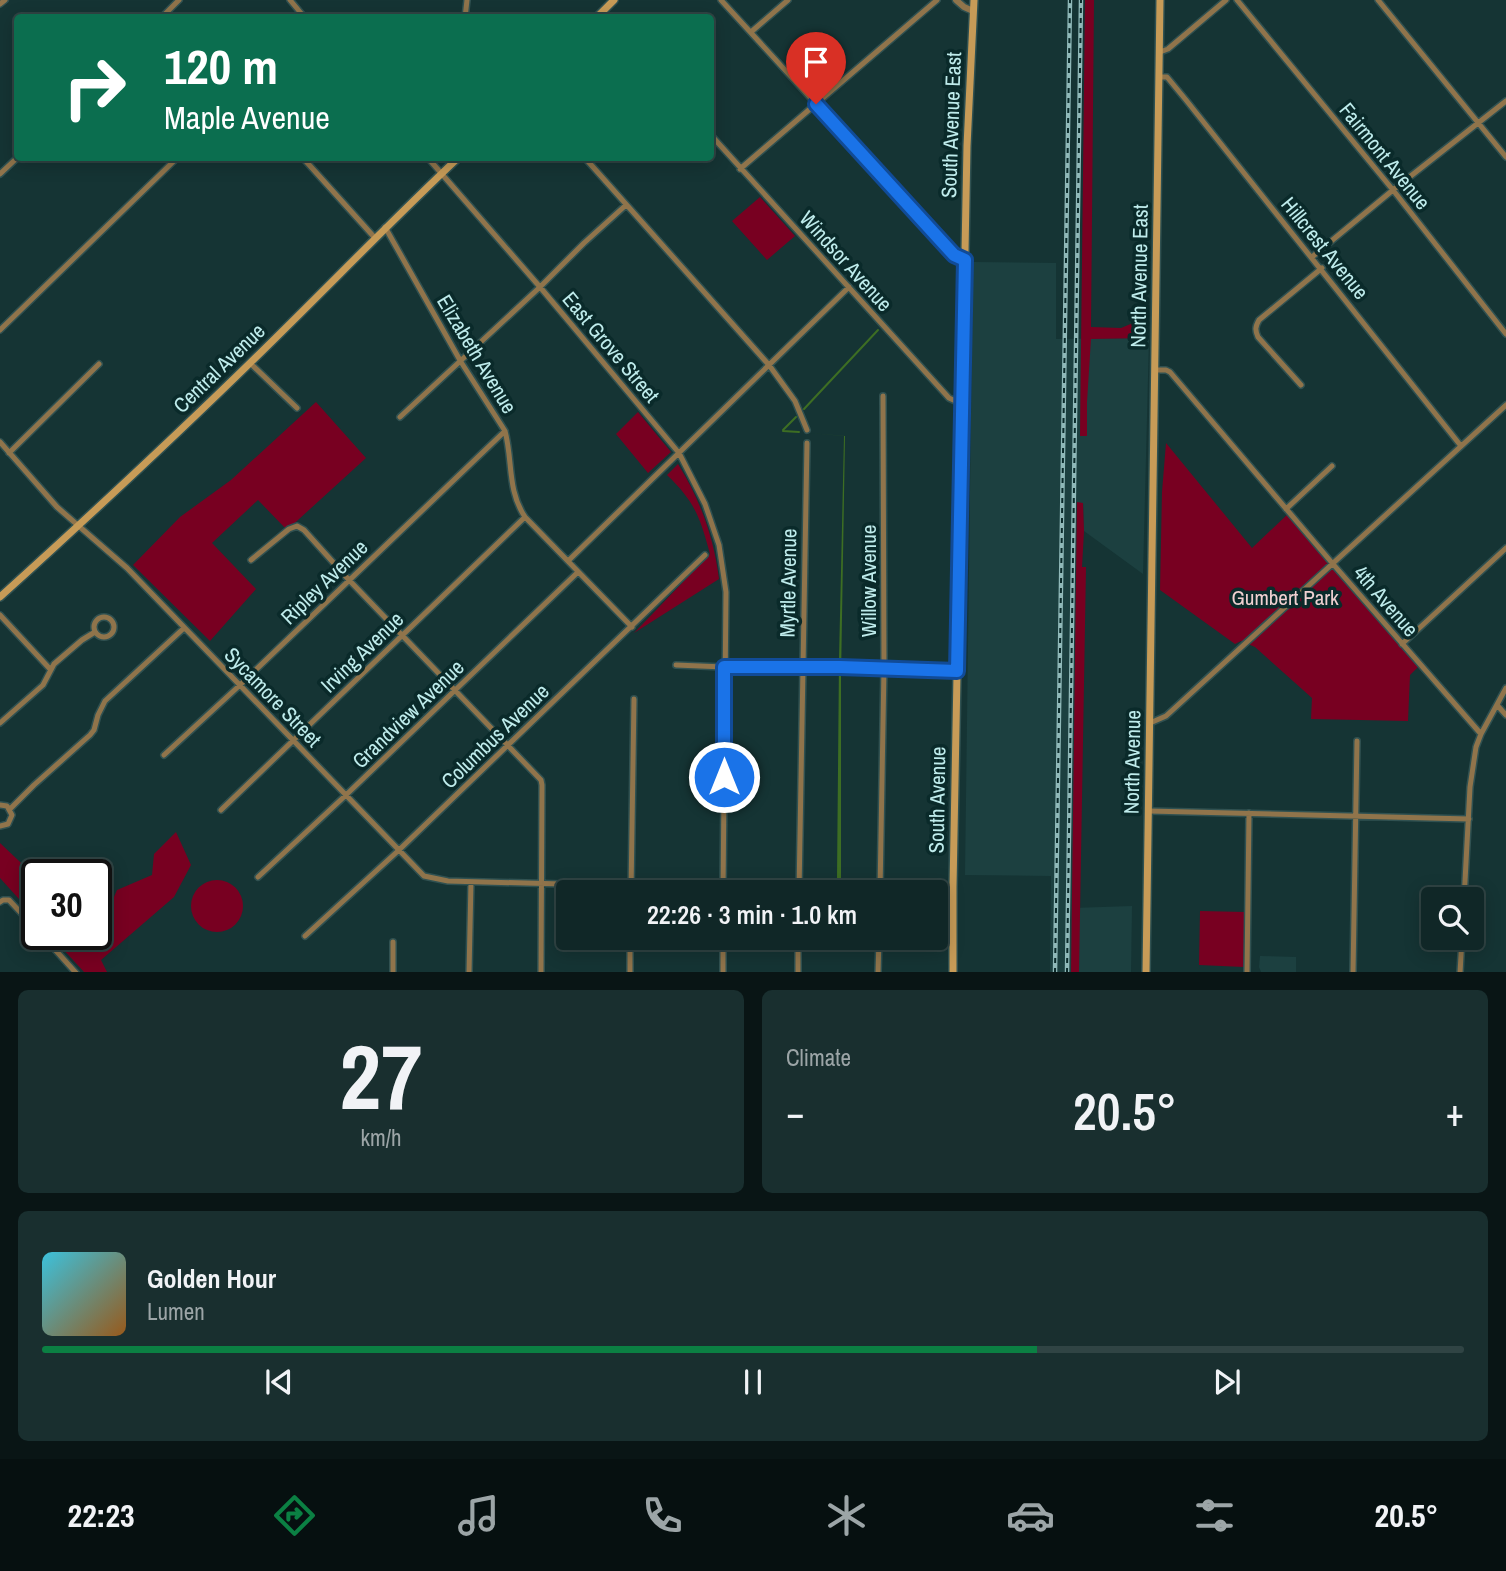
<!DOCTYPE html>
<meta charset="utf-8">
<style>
body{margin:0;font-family:"Archivo Narrow",sans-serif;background:#192f2f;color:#f1f3f6;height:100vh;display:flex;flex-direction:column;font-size:26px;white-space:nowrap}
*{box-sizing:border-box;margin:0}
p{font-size:23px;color:#9ca5a7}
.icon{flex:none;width:38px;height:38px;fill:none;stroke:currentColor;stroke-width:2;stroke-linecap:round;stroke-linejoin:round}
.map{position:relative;height:972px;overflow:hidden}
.sheet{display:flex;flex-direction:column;gap:18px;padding:18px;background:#091515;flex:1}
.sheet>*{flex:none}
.guide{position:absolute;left:14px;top:14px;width:700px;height:147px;border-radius:7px;box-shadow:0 4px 18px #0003,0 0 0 2px #304444;background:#0b6e4f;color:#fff;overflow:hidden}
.tools{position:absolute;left:1421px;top:887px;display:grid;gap:14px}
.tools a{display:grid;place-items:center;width:63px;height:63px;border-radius:7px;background:#102727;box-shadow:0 4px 18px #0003,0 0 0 2px #304444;font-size:35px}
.speed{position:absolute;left:21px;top:859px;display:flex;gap:14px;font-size:35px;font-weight:700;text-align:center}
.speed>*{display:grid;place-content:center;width:91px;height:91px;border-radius:50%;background:#102727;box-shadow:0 4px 18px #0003,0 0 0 2px #304444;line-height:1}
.speed .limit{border:4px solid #111;border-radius:10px;background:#fff;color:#111}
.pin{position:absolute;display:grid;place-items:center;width:60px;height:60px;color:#fff;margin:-72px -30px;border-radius:50% 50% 50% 0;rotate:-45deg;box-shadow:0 0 7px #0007}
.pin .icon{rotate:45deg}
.me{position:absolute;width:77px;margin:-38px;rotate:0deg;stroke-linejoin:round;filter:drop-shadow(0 0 5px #0008)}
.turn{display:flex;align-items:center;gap:24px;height:147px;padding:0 35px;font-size:32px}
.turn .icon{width:91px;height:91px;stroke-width:2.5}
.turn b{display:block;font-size:49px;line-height:60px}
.big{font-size:52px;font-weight:600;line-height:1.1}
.sheet .tile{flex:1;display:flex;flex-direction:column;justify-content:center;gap:10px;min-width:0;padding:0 24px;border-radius:10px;background:#192f2f}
.sheet .dial{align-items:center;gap:0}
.dial b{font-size:91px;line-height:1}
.song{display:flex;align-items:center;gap:21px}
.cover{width:84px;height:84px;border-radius:10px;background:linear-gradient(135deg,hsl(190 70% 55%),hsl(30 70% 35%))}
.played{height:7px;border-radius:4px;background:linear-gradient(90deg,#0b8043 70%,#304444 70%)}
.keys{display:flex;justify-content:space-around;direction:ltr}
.heat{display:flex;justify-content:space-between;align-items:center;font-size:38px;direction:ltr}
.sheet .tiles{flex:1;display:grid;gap:18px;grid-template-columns:1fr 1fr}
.tile:last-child{grid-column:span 2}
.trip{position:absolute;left:556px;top:880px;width:392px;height:70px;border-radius:7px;background:#102727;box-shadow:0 4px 18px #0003,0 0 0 2px #304444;font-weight:600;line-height:70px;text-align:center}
.tabs{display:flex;height:112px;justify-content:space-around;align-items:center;background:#061010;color:#9ca5a7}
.tabs .icon{width:49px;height:49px}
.tabs .current{color:#0b8043}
.tabs b{font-size:32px;color:#f1f3f6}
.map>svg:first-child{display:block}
.built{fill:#1c4040}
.green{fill:#780021}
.water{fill:#3d6e23}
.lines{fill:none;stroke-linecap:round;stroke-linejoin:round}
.stream{stroke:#3d6e23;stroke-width:2}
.minor-casing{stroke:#305151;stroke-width:8}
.tertiary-casing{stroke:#305151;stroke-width:9}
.secondary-casing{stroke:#305151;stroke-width:10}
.minor{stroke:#90744b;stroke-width:5}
.tertiary{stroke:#90744b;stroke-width:6}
.secondary{stroke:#c79b57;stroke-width:7}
.rail-casing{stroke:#8fb8b8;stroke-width:4.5}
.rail{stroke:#0a2a2a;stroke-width:2;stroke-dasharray:5;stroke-linecap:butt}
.route-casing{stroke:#114b97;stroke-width:18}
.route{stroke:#1a73e8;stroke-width:12}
.labels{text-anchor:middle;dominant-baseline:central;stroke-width:7;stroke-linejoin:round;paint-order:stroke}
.street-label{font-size:21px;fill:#bfecec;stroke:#0a2a2a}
.park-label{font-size:21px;fill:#f0d0d1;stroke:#0a2a2a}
</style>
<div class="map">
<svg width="1506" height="973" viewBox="0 0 1506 973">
<rect width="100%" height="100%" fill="#153434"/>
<!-- built -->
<path class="built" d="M 973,262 L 1056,263 L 1056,339 L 1149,338 L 1143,574 L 1084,531 L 1083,503 L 1073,908 L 1132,906 L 1131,972 L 1050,972 L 1051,876 L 965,875 Z
M 1260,956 L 1296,957 L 1296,972 L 1261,972 L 1259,967 Z"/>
<!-- green -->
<path class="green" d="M 1085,0 L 1094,0 L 1091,327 L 1121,328 L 1133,323 L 1147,323 L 1147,338 L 1091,339 L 1087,402 L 1087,436 L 1080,436 Z
M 760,197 L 795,236 L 767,260 L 732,221 Z
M 316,402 L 366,458 L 287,530 L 258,500 L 212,543 L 256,589 L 210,641 L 133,565 L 180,517 L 231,480 Z
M 638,412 L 671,452 L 648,473 L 616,434 Z
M 1166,443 L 1252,548 L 1289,513 L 1422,663 L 1410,675 L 1408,721 L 1311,719 L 1312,698 L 1255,647 L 1241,641 L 1235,644 L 1160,590 L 1162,492 Z
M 678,464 C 700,499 714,538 719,579 L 634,633 L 710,554 C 700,517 695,502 667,475 Z
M 1077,502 L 1083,503 L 1084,531 L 1082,567 L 1086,567 L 1079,972 L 1071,973 Z
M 176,832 L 191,865 L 174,897 L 101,960 L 107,972 L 84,972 L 50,935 L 96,934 L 96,918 L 110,906 L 117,890 L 152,875 L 154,854 Z
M 0,843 L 37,878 L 37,919 L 0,878 Z
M191 906a26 26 0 1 1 52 0a26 26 0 1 1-52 0Z
M 1200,911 L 1245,912 L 1244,967 L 1199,965 Z"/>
<!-- water -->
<path class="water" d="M 810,433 L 845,436 L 841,678 L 841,878 L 837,878 L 839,660 L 844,436 Z"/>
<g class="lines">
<!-- stream -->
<path class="stream" d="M 804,409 L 878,330
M 783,430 L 796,417
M 783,431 L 799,432"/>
<defs>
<path id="minor" d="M 290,0 L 305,18
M 721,0 L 954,255 L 965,260
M 1237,0 L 1393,190 L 1506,334
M 1378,0 L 1506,157
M 0,4 L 5,0
M 161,18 L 179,0
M 465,18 L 467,0
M 751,32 L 788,0
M 1160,52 L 1168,49 L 1226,0
M 1160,77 L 1167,77 L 1186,100 L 1461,446
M 710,134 L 949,398 L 962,404
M 303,158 L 375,238
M 428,158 L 540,287 L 679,453 L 705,504 L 719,545 L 726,592 L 723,892
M 585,158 L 769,365 L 795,401 L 807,430
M 740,169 L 937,0
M 0,174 L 18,157
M 385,227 L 461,362 L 505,431 C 513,461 507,490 525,517 L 632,627
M 1312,257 L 1393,190 L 1506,101
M 0,330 L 177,158
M 250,363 L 297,408
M 1155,370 L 1166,370 L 1170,372 L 1333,564 L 1481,734
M 1301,385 L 1258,337 C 1255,330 1255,327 1259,320 L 1322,268
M 400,417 L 540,287 L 584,243 L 626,205
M 0,442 L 57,507 L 127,568 L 424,876 L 448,881 L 634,886 L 723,884 L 953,887
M 9,453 L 99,364
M 1286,509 L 1332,466
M 251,560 L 289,529 L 297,526 L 304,530 L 349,580 L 541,780 L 542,785 L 541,973
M 568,561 L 849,287
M 0,615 L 50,669
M94 627a10 10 0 1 1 20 0a10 10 0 1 1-20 0Z
M 1402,644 L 1506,548
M 676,665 L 724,667 L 840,667 L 957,671
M 1497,705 L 1506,715
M 0,723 L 43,685 L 54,664 L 82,640 L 95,632
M 1150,723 L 1166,716 L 1506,405
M 164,755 L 240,685 L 505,431
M 0,805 L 7,806 L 12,815 L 8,824 L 0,826
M 10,809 L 34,785 L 90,735 L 94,730 L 98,715 L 105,701 L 184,628
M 221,810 L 525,517
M 1149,811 L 1469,819
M 258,877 L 346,795 L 578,572
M 631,892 L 634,699
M 799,892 L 807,443
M 880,892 L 884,668 L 883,396
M 1464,900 L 1470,787 L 1476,747 L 1481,734 L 1506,688
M 0,902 L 3,900 L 9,900 L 37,930
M 41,934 L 76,973
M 305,936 L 399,850 L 705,555
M 393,973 L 393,942
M 469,973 L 471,882
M 630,973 L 630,938
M 723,973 L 723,938
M 798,973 L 798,938
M 878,973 L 879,938
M 1247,973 L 1249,813
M 1353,973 L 1357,741
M 1460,973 L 1462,938"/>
<path id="tertiary" d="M 956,0 L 964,7 L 973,11"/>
<path id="secondary" d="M 596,18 L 614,0
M 0,597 C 84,521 168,443 249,364 C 319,296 387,225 458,158
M 953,973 L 953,887 L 967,146 L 974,0
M 1146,973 L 1160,0"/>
</defs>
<!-- minor casing -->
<use href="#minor" class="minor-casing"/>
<!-- tertiary casing -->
<use href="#tertiary" class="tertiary-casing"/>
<!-- secondary casing -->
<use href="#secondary" class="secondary-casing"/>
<!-- minor -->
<use href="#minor" class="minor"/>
<!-- tertiary -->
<use href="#tertiary" class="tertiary"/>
<!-- secondary -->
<use href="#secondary" class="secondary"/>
<defs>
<path id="rail" d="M 1055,973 L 1070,0
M 1067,973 L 1081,0"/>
</defs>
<!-- rail casing -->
<use href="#rail" class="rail-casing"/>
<!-- rail -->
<use href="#rail" class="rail"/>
</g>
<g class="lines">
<defs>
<path id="route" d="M 724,777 L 724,667 L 840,667 L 957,671 L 965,260 L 954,255 L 816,104"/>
</defs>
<!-- route casing -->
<use href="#route" class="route-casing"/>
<!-- route -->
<use href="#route" class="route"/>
</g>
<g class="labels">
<!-- street labels -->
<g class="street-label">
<text transform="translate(951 125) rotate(-88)">South Avenue East</text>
<text transform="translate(1385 156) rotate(51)">Fairmont Avenue</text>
<text transform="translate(1325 248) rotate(51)">Hillcrest Avenue</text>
<text transform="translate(846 261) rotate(48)">Windsor Avenue</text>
<text transform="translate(1139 276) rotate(-89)">North Avenue East</text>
<text transform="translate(611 347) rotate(50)">East Grove Street</text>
<text transform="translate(477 354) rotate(59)">Elizabeth Avenue</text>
<text transform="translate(219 368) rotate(-44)">Central Avenue</text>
<text transform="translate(868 581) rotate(-90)">Willow Avenue</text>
<text transform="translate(324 582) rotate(-44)">Ripley Avenue</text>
<text transform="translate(788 583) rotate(-89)">Myrtle Avenue</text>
<text transform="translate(1386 601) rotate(49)">4th Avenue</text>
<text transform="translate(362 652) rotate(-44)">Irving Avenue</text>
<text transform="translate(273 697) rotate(46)">Sycamore Street</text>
<text transform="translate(408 714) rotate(-44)">Grandview Avenue</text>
<text transform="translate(495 736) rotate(-44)">Columbus Avenue</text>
<text transform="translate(1132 762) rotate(-89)">North Avenue</text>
<text transform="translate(937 800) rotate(-89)">South Avenue</text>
</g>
<!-- park labels -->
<g class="park-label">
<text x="1285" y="597">Gumbert Park</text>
</g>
</g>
</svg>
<div class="tools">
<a><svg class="icon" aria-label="search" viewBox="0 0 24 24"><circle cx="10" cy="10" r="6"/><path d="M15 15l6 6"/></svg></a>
</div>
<div class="speed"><div class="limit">30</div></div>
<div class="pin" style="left:816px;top:104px;background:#d93025"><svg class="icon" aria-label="arrive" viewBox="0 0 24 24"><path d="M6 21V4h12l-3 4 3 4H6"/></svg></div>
<svg class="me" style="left:724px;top:777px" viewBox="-20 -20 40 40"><circle r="17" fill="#1a73e8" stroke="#fff" stroke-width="3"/><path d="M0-11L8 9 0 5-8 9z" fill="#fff"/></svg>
<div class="trip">22:26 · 3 min · 1.0 km</div>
<div class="guide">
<div class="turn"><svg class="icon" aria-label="right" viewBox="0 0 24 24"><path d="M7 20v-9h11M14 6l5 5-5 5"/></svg><div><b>120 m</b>Maple Avenue</div></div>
</div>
</div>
<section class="sheet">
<div class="tiles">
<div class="tile dial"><b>27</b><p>km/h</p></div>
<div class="tile"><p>Climate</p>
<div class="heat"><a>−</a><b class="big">20.5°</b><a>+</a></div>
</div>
<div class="tile">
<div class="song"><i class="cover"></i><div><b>Golden Hour</b><p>Lumen</p></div></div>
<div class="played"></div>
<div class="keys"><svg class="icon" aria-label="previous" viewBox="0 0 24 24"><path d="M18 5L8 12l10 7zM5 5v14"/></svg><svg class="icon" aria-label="pause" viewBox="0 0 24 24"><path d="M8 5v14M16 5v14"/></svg><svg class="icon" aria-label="next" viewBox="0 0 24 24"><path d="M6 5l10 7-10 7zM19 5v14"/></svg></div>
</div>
</div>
</section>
<nav class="tabs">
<b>22:23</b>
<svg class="icon current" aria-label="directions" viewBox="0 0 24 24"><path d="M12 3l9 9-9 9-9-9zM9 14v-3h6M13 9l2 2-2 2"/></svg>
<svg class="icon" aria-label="music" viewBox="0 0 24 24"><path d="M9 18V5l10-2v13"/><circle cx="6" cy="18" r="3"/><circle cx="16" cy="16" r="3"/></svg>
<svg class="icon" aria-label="phone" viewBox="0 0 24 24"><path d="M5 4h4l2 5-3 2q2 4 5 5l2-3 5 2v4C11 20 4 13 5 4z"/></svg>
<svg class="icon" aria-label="climate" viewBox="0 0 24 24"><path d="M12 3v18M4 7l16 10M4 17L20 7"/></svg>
<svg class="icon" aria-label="car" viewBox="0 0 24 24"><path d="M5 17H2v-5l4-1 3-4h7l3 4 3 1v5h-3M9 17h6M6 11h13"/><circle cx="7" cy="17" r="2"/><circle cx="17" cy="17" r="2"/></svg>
<svg class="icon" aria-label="filters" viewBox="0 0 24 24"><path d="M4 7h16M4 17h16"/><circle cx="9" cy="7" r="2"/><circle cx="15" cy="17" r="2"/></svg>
<b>20.5°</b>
</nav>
